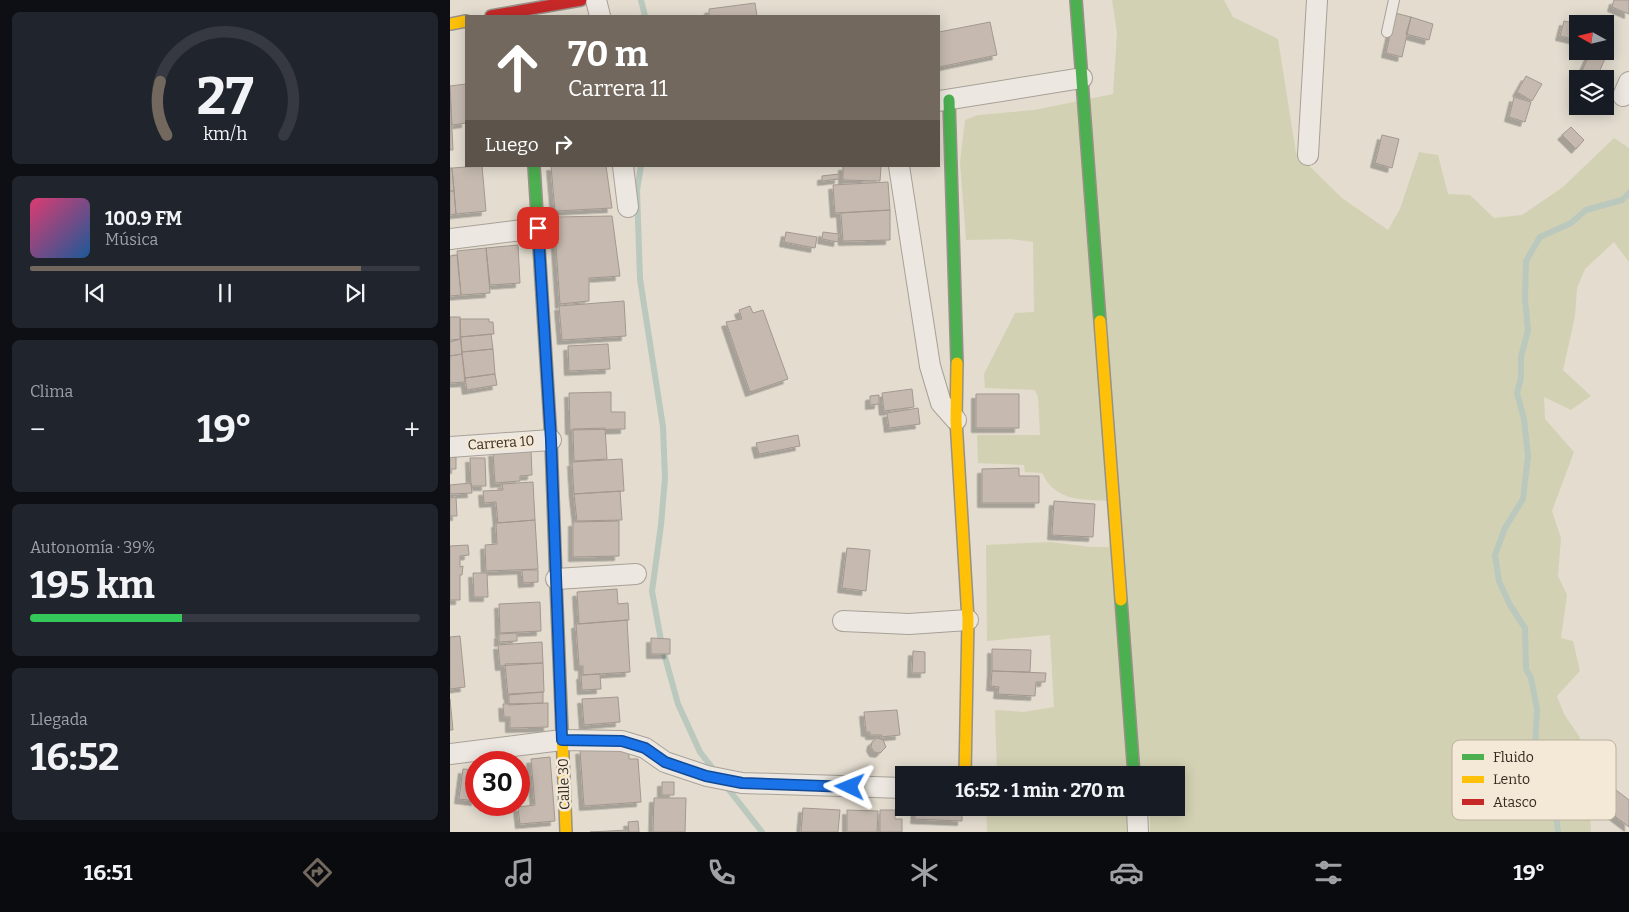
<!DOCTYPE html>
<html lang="es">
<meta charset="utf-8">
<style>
body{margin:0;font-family:Bitter,serif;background:#20242c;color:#f1f3f6;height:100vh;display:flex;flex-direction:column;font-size:19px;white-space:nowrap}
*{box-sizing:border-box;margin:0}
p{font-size:16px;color:#9ea1a6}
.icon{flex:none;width:28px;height:28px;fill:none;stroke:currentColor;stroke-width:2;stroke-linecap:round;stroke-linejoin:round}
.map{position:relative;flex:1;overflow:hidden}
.panel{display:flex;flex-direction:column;gap:12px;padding:12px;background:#0d0f14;width:450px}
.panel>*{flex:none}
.hud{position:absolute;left:15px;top:15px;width:475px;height:152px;border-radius:0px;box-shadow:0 2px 12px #0003;background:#73685d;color:#fff;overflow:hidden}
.needle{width:32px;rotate:278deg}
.tools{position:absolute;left:1119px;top:15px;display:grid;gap:10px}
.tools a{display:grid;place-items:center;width:45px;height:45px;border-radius:0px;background:#171b24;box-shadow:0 2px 12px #0003;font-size:25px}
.speed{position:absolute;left:15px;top:751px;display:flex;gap:10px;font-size:25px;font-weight:700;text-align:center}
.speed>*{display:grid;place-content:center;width:65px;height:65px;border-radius:50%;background:#171b24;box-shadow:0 2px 12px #0003;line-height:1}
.speed .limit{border:8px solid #d22;background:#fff;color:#111}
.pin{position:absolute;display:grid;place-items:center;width:42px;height:42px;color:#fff;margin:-21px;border-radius:10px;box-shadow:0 2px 8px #0006}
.me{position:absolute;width:55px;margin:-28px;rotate:272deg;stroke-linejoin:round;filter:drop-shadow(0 0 4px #0008)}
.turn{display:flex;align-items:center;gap:18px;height:105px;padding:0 20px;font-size:22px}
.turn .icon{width:65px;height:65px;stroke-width:2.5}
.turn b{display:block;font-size:35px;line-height:42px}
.then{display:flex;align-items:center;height:48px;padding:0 20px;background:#0003;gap:10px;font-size:19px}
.big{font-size:38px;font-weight:700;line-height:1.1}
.panel .tile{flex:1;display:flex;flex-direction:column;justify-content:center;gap:8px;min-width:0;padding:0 18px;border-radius:8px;background:#20242c}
.panel .dial{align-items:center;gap:0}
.dial svg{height:130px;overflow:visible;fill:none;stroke:#363941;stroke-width:7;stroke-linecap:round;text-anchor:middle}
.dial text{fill:#f1f3f6;stroke:none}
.song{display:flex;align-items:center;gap:15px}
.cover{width:60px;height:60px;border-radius:8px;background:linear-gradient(135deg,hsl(340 70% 55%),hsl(210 70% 35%))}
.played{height:5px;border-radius:2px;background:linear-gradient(90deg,#73685d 85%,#363941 85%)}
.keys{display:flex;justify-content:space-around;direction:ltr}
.heat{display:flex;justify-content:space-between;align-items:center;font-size:28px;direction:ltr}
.charge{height:8px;border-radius:4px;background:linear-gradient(90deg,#34c759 39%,#363941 0)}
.trip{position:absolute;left:445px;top:766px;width:290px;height:50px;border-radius:0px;background:#171b24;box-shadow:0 2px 12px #0003;font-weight:700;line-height:50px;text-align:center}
.tabs{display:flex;height:80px;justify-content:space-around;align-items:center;background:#090b0e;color:#9ea1a6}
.tabs .icon{width:35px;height:35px}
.tabs .current{color:#73685d}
.tabs b{font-size:22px;color:#f1f3f6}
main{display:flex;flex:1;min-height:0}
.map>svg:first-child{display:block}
.green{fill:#d3d1b3}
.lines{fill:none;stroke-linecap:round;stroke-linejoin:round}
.stream{stroke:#bac8be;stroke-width:6}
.building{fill:#c6bab0;stroke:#a3988f;filter:url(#shadow)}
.lane-casing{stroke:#a8a198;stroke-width:12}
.street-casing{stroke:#a8a198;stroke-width:22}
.fast-casing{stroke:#989188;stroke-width:14}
.slow-casing{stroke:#989188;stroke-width:14}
.jam-casing{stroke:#989188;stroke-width:14}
.lane{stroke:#ece7e0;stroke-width:10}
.street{stroke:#ece7e0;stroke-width:20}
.fast{stroke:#4caf50;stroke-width:11}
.slow{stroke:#ffc107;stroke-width:11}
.jam{stroke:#c62828;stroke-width:11}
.route-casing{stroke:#114b97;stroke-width:12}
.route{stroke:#1a73e8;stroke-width:9}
.labels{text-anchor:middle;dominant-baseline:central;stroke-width:5;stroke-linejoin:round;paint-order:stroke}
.street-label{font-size:14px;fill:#372a20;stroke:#f3e9d6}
.key{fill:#f3e9d6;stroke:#bbb09f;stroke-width:1}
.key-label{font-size:14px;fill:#372a20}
</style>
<main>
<section class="panel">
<div class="tile dial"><svg viewBox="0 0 100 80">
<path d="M14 69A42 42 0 1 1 86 69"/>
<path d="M14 69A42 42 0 0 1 10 36" stroke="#73685d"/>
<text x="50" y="56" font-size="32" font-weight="700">27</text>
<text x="50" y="72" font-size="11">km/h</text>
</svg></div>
<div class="tile">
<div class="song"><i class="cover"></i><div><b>100.9 FM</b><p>Música</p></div></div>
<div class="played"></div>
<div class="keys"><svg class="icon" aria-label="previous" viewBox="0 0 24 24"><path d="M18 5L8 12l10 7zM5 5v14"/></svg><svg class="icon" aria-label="pause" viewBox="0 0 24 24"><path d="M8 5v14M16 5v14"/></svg><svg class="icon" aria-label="next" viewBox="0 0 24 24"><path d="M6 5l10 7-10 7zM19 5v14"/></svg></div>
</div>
<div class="tile"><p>Clima</p>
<div class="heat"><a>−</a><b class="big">19°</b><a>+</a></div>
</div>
<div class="tile"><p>Autonomía · 39%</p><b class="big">195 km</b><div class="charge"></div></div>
<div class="tile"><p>Llegada</p><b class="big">16:52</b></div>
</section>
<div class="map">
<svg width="1179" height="832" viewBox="0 0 1179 832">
<defs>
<filter id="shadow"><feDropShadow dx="-4.5" dy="4.5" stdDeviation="0" flood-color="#0004"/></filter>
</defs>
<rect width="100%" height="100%" fill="#e3dccf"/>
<!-- green -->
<path class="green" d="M 662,0 L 774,0 L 783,17 L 828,39 L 846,153 L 892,198 L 938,230 L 950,209 L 969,152 L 988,155 L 998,194 L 1020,195 L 1044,218 L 1072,215 L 1113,187 L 1164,138 L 1179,148 L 1179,262 L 1164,242 L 1135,269 L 1127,288 L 1125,316 L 1113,370 L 1141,396 L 1121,410 L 1094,397 L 1095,419 L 1124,452 L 1102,511 L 1111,538 L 1108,576 L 1117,595 L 1111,638 L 1123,641 L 1130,671 L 1107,696 L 1114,714 L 1129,736 L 1138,769 L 1141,832 L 700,832 L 700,808 L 726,808 L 726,775 L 699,775 L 688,764 C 640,773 597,775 547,775 L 545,710 L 574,712 L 604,707 L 600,635 L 537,641 L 536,545 L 601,542 L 640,547 L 659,547 L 659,501 C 631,499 606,502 592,473 L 575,472 L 574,465 L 528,463 L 527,435 L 590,435 L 588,397 L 585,390 L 535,388 L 534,374 L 565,313 L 584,312 L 583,242 L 560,239 L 516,240 L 510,162 L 515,120 L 528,115 L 584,110 L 663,94 L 667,33 Z
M 536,808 L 681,808 L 682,832 L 537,832 Z"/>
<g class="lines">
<!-- stream -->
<path class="stream" d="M 191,0 L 195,16
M 191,166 L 187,190 L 190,279 L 213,427 L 215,478 L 211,525 L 202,591 L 212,646 L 228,704 L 250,752 L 267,774
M 276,786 L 312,832
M 1108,832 L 1105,806 L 1085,747 L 1087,709 L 1081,678 L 1076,669 L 1075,628 L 1060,605 L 1049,581 L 1045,555 L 1055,528 L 1073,499 L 1078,456 L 1074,419 L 1067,393 L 1071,378 L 1071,357 L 1078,330 L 1075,299 L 1076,261 L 1090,237 L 1121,223 L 1136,210 L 1172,200 L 1179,193"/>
</g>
<!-- building -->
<path class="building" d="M 1164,0 L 1179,0 L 1179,14 L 1162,7 Z
M 305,3 L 307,16 L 259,16 L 259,9 Z
M 945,13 L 961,17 L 952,57 L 936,53 Z
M 961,17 L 983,24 L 979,40 L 956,34 Z
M 1114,21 L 1128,24 L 1128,40 L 1110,36 Z
M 540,22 L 547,55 L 489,67 L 489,32 Z
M 1155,43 L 1161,45 L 1146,79 L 1131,73 L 1141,51 L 1155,51 Z
M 1076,76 L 1092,84 L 1082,101 L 1067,92 Z
M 16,84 L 16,123 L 2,125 L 0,86 Z
M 0,92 L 3,150 L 0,150 Z
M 1064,97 L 1081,102 L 1075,122 L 1059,117 Z
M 1121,127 L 1134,140 L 1126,149 L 1112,135 Z
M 932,135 L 949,139 L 942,168 L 925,163 Z
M 32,166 L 36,211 L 6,214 L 2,168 Z
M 101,166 L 156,166 L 162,208 L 105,211 Z
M 393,166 L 431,166 L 430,181 L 393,180 Z
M 0,168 L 2,168 L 4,191 L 0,191 Z
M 389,174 L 389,179 L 372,181 L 372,176 Z
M 438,182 L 440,210 L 385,213 L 383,185 Z
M 0,191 L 4,191 L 6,214 L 0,215 Z
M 440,210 L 440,240 L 393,241 L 391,213 Z
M 162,216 L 170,276 L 139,278 L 139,301 L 110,304 L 104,217 Z
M 336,232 L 367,237 L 365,248 L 334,242 Z
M 373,232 L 389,234 L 388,242 L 372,239 Z
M 68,245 L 70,283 L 40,285 L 36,248 Z
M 36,248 L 40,293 L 11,295 L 7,251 Z
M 7,255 L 11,295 L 0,296 L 0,256 Z
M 174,301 L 176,336 L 112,340 L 109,306 Z
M 300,306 L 303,313 L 313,310 L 338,379 L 300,392 L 276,322 L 292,319 L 289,310 Z
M 0,317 L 10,317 L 11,339 L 0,340 Z
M 10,319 L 39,319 L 39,322 L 43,322 L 44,334 L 10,337 Z
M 41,334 L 43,349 L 12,352 L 10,337 Z
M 11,339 L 12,354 L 0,356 L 0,342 Z
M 158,344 L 160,369 L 119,371 L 118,346 Z
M 43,349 L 45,374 L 15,378 L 12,352 Z
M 12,354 L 15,382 L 0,383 L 0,356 Z
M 45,374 L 47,385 L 17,390 L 15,378 Z
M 462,389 L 464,407 L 434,411 L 432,393 Z
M 161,392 L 161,412 L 175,412 L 175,429 L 120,430 L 119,393 Z
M 526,394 L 569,394 L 569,428 L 526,428 Z
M 429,395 L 429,404 L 420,405 L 420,396 Z
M 468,408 L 470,424 L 439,428 L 437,413 Z
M 155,428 L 157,459 L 124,461 L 123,429 Z
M 348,435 L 350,446 L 309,454 L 306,443 Z
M 81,450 L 82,475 L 70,476 L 70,481 L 45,483 L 43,452 Z
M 0,457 L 6,457 L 6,469 L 0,469 Z
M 20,458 L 35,458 L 36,486 L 21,486 Z
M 172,459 L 174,491 L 124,494 L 122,462 Z
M 569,468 L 569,476 L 589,476 L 589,503 L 532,503 L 532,469 Z
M 83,482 L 85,520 L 48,523 L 46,502 L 34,503 L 33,491 L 53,490 L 52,484 Z
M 21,483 L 22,493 L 0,494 L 0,485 Z
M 170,491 L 172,520 L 127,521 L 124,494 Z
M 6,497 L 7,516 L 0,516 L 0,498 Z
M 604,501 L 645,504 L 643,537 L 602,535 Z
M 85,520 L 88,569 L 36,571 L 35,545 L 47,544 L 46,523 Z
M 169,521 L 169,556 L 123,557 L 123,522 Z
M 18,545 L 19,555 L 10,556 L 10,567 L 13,566 L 12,575 L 10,575 L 10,600 L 0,600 L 0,546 Z
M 397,548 L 420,550 L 416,591 L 392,588 Z
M 72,570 L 88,570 L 88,582 L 73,583 Z
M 23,573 L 37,573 L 38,597 L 24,597 Z
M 167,589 L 168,604 L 178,603 L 179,620 L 129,624 L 127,592 Z
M 90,602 L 91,631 L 50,633 L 49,604 Z
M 177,620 L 180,672 L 133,675 L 133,666 L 129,666 L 126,624 Z
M 67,633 L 67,641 L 49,642 L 49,634 Z
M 10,636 L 15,687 L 0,689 L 0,637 Z
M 201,638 L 220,639 L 220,654 L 201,654 Z
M 92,642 L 93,663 L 50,666 L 48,645 Z
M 542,649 L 581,650 L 580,672 L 542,671 Z
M 463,651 L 475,652 L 475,673 L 462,673 Z
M 93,663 L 94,692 L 58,695 L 55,664 Z
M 542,671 L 596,673 L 595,682 L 586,682 L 585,696 L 548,694 L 549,687 L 541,686 Z
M 150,674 L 151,689 L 132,690 L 131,675 Z
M 93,692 L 93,703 L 59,705 L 59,694 Z
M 168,697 L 170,722 L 134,725 L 132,699 Z
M 0,699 L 3,730 L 0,730 Z
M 98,703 L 98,727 L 60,728 L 60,717 L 54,717 L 53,704 Z
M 447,710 L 450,735 L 431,737 L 432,735 L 420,735 L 420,732 L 416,732 L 414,712 Z
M 427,738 L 433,740 L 436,747 L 430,753 L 424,752 L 421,747 L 422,742 Z
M 179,746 L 179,759 L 188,759 L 191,802 L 134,806 L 130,750 Z
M 100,757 L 105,821 L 70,824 L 68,807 L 85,805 L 81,759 Z
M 13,769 L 26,770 L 26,801 L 9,799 Z
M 212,782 L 224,782 L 224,795 L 212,795 Z
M 1166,790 L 1179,800 L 1179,827 L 1153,807 Z
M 204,798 L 236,798 L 235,832 L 203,832 Z
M 353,808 L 390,810 L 388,832 L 351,832 Z
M 466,808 L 512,808 L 512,821 L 465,819 Z
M 397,810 L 428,811 L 427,832 L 397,832 Z
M 430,810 L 445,810 L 445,819 L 452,819 L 452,832 L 430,832 Z
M 188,821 L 189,832 L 179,832 L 178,822 Z
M 178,830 L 179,832 L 140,832 Z"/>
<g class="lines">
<defs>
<path id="lane" d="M 937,32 L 944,0"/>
<path id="street" d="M 146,0 L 150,16
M 1173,96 L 1179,82
M 489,101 L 632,78
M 858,155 L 867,0
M 173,166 L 178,207
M 449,166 L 480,366 L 491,403 L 506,420
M 0,239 L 88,228
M 0,447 L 101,440
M 106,579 L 186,574
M 393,621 L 459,624 L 518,620
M 0,754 L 112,740 L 172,741 L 195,748 L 215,762 L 257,776 L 292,783 L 454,788
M 687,808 L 688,832"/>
<path id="fast" d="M 626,0 L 650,321
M 499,100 L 507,363
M 84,166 L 101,440 L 106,582
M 671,600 L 684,775"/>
<path id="slow" d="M 0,24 L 16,21
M 650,321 L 671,600
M 507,363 L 506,420 L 518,620 L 515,775
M 106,582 L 116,832"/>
<path id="jam" d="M 41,16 L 131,0"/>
</defs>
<!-- lane casing -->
<use href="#lane" class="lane-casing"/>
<!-- street casing -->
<use href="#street" class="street-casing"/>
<!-- fast casing -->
<use href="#fast" class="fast-casing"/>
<!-- slow casing -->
<use href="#slow" class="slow-casing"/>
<!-- jam casing -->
<use href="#jam" class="jam-casing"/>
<!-- lane -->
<use href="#lane" class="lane"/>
<!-- street -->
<use href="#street" class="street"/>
<!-- fast -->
<use href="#fast" class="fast"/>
<!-- slow -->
<use href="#slow" class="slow"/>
<!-- jam -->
<use href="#jam" class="jam"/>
</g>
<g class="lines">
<defs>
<path id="route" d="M 88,228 L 101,440 L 112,740 L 172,741 L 195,748 L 215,762 L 256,776 L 292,783 L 400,787"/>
</defs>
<!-- route casing -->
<use href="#route" class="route-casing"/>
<!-- route -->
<use href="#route" class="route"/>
</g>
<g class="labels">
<!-- street labels -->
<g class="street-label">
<text transform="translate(51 443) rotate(-4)">Carrera 10</text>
<text transform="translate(114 784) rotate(-92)">Calle 30</text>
</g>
</g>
<!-- legend -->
<rect x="1002" y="740" width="164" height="80" rx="8" class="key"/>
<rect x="1012" y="754" width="22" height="6" fill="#4caf50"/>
<rect x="1012" y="776" width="22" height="7" fill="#ffc107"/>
<rect x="1012" y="799" width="22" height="6" fill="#c62828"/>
<g class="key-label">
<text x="1043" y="762">Fluido</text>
<text x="1043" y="784">Lento</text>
<text x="1043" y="807">Atasco</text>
</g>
</svg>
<div class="tools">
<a><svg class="needle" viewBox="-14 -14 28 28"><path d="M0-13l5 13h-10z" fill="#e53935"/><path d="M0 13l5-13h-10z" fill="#9ea1a6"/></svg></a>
<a><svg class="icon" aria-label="layers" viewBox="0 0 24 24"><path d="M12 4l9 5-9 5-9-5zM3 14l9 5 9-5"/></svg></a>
</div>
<div class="speed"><div class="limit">30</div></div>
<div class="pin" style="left:88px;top:228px;background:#d93025"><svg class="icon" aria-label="arrive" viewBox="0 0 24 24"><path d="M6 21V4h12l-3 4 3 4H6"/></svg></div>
<svg class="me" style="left:400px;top:787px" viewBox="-20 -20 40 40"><path d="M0-17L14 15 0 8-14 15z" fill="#1a73e8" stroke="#fff" stroke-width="4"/></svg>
<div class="trip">16:52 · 1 min · 270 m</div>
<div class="hud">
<div class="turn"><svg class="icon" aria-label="ahead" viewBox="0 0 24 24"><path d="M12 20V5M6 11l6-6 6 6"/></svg><div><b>70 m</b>Carrera 11</div></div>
<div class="then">Luego<svg class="icon" aria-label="right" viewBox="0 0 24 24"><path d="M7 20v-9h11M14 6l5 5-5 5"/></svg></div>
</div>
</div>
</main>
<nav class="tabs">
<b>16:51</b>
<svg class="icon current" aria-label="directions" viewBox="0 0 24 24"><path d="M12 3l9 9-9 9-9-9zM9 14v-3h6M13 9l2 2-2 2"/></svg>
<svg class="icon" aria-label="music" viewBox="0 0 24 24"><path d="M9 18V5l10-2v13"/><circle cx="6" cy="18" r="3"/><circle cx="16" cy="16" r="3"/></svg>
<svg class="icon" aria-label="phone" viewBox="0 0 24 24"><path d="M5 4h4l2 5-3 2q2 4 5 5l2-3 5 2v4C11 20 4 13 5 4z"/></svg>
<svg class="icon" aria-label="climate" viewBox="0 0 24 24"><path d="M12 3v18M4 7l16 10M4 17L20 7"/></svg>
<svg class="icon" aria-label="car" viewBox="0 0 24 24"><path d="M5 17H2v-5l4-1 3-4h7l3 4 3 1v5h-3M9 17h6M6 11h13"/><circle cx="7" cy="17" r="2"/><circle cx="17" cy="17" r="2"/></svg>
<svg class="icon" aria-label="filters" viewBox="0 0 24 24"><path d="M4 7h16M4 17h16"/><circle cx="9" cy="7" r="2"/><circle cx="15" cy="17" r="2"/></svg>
<b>19°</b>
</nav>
